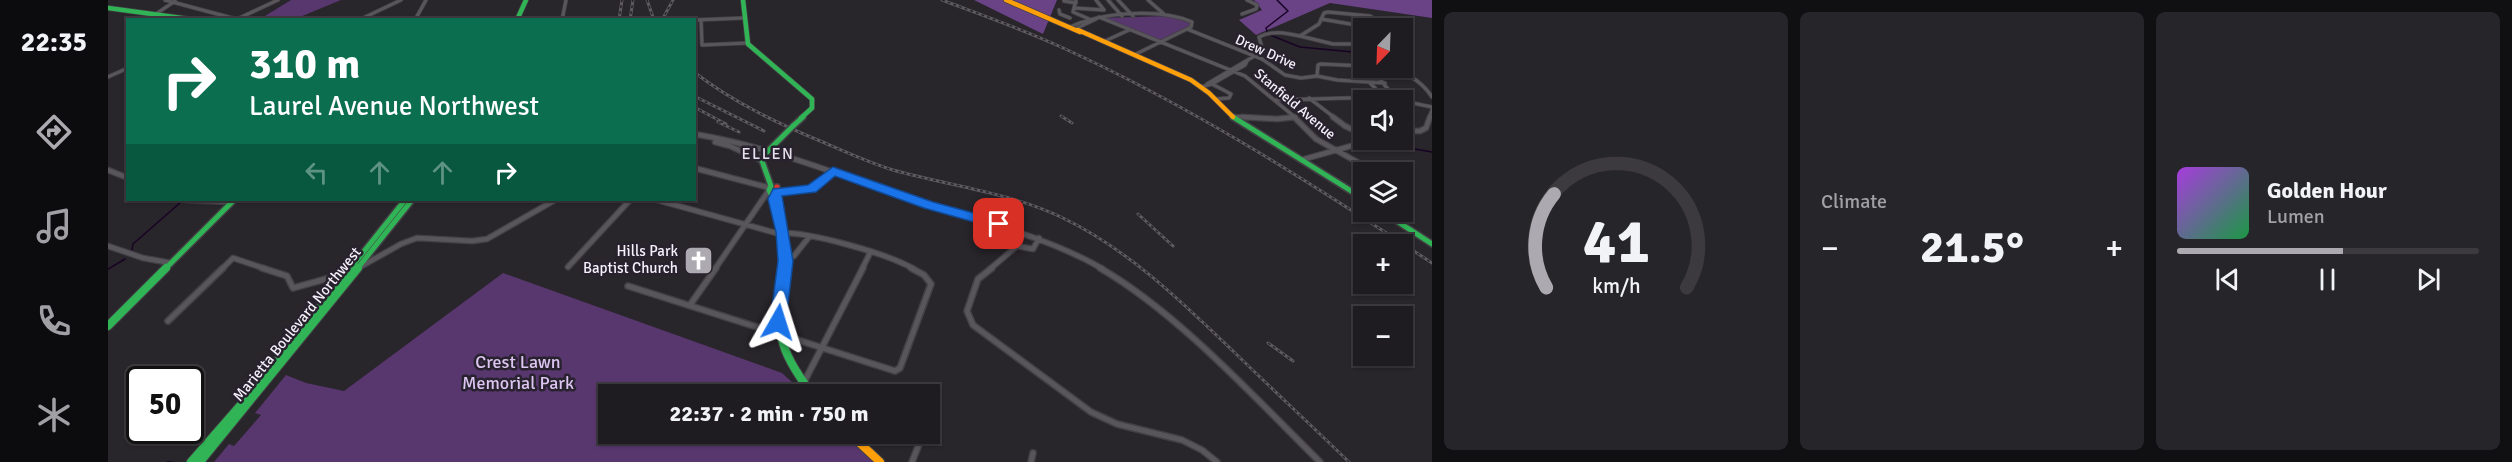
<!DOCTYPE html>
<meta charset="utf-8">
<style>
body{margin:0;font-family:Signika,sans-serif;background:#262529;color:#f1f3f6;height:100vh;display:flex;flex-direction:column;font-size:22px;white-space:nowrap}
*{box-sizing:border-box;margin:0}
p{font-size:20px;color:#a1a1a5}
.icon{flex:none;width:33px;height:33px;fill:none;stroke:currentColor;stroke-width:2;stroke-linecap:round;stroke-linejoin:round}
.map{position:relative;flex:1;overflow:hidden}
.drawer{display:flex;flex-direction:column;gap:12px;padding:12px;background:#100f12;width:1080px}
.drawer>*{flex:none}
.hud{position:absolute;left:18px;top:18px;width:570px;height:183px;border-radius:0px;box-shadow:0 2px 4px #0004,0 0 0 2px #3c3a3e;background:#0b6e4f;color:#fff;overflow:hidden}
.needle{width:39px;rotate:203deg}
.tools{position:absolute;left:1245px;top:18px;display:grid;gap:12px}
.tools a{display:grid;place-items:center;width:60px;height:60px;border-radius:0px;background:#1e1c20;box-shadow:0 2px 4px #0004,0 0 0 2px #3c3a3e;font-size:30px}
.speed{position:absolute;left:18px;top:366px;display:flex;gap:12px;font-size:30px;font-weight:700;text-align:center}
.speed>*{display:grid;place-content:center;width:78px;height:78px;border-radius:50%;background:#1e1c20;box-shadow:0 2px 4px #0004,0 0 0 2px #3c3a3e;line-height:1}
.speed .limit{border:3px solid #111;border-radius:9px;background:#fff;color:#111}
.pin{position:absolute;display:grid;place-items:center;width:51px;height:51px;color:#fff;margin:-26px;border-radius:12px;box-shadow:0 3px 9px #0006}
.me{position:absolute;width:66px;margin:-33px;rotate:6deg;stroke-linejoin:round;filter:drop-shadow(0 0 4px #0008)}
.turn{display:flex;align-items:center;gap:21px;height:126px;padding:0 24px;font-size:27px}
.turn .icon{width:78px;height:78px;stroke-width:2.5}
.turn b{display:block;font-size:42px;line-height:51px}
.lanes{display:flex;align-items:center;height:57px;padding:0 24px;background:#0003;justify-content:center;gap:30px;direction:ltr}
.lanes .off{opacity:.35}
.big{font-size:45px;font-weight:800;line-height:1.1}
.drawer .tile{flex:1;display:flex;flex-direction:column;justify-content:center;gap:9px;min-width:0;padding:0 21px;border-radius:9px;background:#262529}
.drawer .dial{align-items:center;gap:0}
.dial svg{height:156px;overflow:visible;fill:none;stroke:#3c3a3e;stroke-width:7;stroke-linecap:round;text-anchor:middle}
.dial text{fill:#f1f3f6;stroke:none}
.song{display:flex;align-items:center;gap:18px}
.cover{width:72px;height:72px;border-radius:9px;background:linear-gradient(135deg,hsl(280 70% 55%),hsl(140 70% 35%))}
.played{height:6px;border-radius:3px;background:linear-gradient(90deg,#ada9b1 55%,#3c3a3e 55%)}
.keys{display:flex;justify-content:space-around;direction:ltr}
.heat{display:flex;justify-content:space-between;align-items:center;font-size:33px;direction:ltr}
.drawer .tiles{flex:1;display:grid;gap:12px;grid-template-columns:repeat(3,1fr)}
.trip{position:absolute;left:490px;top:384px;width:342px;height:60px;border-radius:0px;background:#1e1c20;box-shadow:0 2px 4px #0004,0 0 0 2px #3c3a3e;font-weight:800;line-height:60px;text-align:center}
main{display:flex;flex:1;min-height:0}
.menu{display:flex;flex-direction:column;width:108px;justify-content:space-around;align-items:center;background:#0c0b0d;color:#a1a1a5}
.menu .icon{width:42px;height:42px}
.menu .on{color:#ada9b1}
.menu b{font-size:27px;color:#f1f3f6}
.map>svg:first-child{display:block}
.green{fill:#58366e}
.forest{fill:#6a4286}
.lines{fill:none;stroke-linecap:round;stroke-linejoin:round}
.stream{stroke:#180325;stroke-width:1.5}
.street-far2-casing{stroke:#424045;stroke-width:4.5}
.street-far1-casing{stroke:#424045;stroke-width:7}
.street-casing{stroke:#424045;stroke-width:8}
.fast-far2-casing{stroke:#424045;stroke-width:6}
.fast-far1-casing{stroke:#424045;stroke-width:8}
.fast-casing{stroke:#424045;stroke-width:10}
.slow-far1-casing{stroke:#424045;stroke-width:6}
.slow-casing{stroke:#424045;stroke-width:10}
.jam-casing{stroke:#424045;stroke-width:8}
.street-far2{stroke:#58565b;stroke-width:3}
.street-far1{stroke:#58565b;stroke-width:4.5}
.street{stroke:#58565b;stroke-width:5}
.fast-far2{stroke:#30b455;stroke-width:4.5}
.fast-far1{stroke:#30b455;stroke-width:5}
.fast{stroke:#30b455;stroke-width:8}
.slow-far1{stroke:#ff9f0a;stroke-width:4.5}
.slow{stroke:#ff9f0a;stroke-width:8}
.jam{stroke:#e5322d;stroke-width:5}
.rail-casing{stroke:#5e5c61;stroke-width:3}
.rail{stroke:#28222e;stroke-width:1.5;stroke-dasharray:3;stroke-linecap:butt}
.fast-bridge-casing{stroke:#424045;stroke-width:8;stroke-linecap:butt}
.fast-bridge{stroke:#30b455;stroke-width:5}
.route{fill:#1a73e8;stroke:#114b97;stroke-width:1.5}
.labels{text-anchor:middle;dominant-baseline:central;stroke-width:5;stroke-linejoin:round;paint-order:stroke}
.far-street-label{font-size:14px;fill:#f5f0f9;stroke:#28222e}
.poi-label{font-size:15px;fill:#f5f0f9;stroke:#28222e;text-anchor:end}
.street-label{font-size:15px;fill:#f5f0f9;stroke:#28222e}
.neighbourhood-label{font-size:16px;letter-spacing:1.5px;fill:#e7deee;stroke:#28222e}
.near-park-label{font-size:18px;fill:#dcc5f0;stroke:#28222e}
</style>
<main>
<nav class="menu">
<b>22:35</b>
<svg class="icon on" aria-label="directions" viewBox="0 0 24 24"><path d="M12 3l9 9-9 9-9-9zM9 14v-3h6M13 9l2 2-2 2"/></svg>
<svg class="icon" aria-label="music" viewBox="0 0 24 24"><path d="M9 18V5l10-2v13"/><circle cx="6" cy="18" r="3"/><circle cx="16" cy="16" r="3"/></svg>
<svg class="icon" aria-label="phone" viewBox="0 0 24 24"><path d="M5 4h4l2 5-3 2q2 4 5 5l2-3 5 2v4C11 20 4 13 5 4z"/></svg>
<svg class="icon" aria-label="climate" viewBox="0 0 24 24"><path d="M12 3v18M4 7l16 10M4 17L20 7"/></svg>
</nav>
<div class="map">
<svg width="1324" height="462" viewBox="0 0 1324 462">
<rect width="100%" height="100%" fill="#28252b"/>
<!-- green -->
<path class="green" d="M 183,0 L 233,0 L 187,19 L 152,19 Z
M 1059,16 L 1080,21 L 1083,25 L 1053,41 L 994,18 Z
M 395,273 L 674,373 L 697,394 L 501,394 L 501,434 L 737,434 L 766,462 L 106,462 L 121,444 L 126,446 L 153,415 L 147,413 L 178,375 L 198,383 L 236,391 Z"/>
<!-- forest -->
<path class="forest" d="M 866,0 L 949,0 L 935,34 Z
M 1146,0 L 1324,0 L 1324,18 L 1222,3 L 1148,35 L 1131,20 L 1154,10 Z"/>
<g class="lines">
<!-- stream -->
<path class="stream" d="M 1159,31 L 1158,28 L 1180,11 L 1169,0
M 1162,35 L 1192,47 L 1245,52
M 1267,142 L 1324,152
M 24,250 L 25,244 L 73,202
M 0,269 L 17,259
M 59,462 L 64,462"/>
<defs>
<path id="street-far2" d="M 57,0 L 128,19
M 968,0 L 965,12 L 981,19
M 1000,0 L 1014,16
M 1010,0 L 1025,16
M 1040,0 L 1057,15
M 956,1 L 968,3
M 966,8 L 996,10 L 988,0
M 951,10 L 952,14 L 962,18
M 48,14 L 67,1
M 1134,14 L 1148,9 L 1149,5 L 1139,0
M 991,17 L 1137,76 L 1188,118
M 1213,19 L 1266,28
M 127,20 L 170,0
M 251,20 L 293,0
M 307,20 L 318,0
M 454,20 L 458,0
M 586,20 L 636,18
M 593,20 L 594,45 L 640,43
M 962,27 C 994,12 1051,8 1084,22 L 1083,27 L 1026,55
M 967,29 L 988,19
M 1079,29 L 1154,59 L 1177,75 L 1193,78 L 1209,76 L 1210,65 L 1213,64 L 1256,66
M 997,41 L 1021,30
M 1256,44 L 1225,44 L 1192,36 L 1211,24 L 1216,13 L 1220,12 L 1262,16 L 1282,28
M 1263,68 L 1287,98
M 1279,68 C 1298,72 1313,80 1324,97
M 1209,76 L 1229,80 L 1277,83
M 0,77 L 20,68
M 1261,82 L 1276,97
M 1099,84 L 1155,51 L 1151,37 C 1164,30 1178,33 1192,36
M 1104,84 L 1123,94 L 1121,98 L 1108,99
M 1093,87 L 1104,84 L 1137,65 L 1139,61
M 1201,98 L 1227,118
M 1245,99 L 1256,107
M 1167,100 L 1276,97 L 1324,107
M 1123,116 L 1157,118
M 1176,118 L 1187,117
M 1321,118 L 1324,110"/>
<path id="street-far1" d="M 1134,117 L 1169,119 L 1187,117
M 1186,117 L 1208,139 L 1267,172
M 1225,117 L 1237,126 L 1256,135
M 1294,131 L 1312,131 L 1318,128 L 1322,117
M 586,134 C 666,147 738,178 814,203 C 876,223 938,236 995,269
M 607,142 L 622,146 L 652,160
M 1193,160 L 1243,146 L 1256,139
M 586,168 L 662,188
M 0,170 L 20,178
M 1294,188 L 1300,191
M 669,192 L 704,189 L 725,171
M 79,200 L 124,202
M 549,200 L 668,233 C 699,231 778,253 806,269
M 0,246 L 35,258 L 63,263
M 677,260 L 686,256 L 701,237
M 252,267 L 293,244 L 309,238 L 364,241 L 379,239 L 447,200
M 460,267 L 522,200
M 114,269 L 125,258 L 158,269
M 607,269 L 661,190
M 754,269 L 762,253
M 882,269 L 909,246 L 925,249 L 931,238"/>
<path id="street" d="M 154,268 L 179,276 L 185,288 L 236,274
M 884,268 L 870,279 L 859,311 L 865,325 L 983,412 L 1009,424 L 1074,440 L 1094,450 L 1109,462
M 992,268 C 1070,313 1147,398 1212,462
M 520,286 L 787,371 L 792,368 L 823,284 L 816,275 L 803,268
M 582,305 L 608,268
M 60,321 L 115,268
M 695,384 L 755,268
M 804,462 L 815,434
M 923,462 L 925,453"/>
<path id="fast-far2" d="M 635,0 L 640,44 L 704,99 L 704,108 L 693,118
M 0,8 L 88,20
M 409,20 L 418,0"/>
<path id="fast-far1" d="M 1125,117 L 1256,199
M 685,126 L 695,117
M 653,158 L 663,186 L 661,190 C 674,213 678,242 675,269
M 1275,212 L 1324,244
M 57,269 L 126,200
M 242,269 L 297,200
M 249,269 L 304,200"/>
<path id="fast" d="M 675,268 C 669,329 666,343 704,394
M 0,326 L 58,268
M 83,462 L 145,391 L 243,268
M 92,462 L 250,268"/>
<path id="slow-far1" d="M 898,0 L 972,32
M 970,30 L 1083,80 L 1101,93 L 1125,117"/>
<path id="slow" d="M 742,434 L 772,462"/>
<path id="jam" d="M 665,193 L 670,192 L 669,187"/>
</defs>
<!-- street-far2 casing -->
<use href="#street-far2" class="street-far2-casing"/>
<!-- street-far1 casing -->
<use href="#street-far1" class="street-far1-casing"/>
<!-- street casing -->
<use href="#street" class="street-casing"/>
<!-- fast-far2 casing -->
<use href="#fast-far2" class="fast-far2-casing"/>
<!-- fast-far1 casing -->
<use href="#fast-far1" class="fast-far1-casing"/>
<!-- fast casing -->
<use href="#fast" class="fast-casing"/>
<!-- slow-far1 casing -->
<use href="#slow-far1" class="slow-far1-casing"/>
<!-- slow casing -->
<use href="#slow" class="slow-casing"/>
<!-- jam casing -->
<use href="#jam" class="jam-casing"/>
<!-- street-far2 -->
<use href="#street-far2" class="street-far2"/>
<!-- street-far1 -->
<use href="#street-far1" class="street-far1"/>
<!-- street -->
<use href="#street" class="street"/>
<!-- fast-far2 -->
<use href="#fast-far2" class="fast-far2"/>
<!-- fast-far1 -->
<use href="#fast-far1" class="fast-far1"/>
<!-- fast -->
<use href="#fast" class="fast"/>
<!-- slow-far1 -->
<use href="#slow-far1" class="slow-far1"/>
<!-- slow -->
<use href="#slow" class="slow"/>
<!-- jam -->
<use href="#jam" class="jam"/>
<defs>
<path id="rail" d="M 539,0 L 546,20
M 834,0 C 874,15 914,29 953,47 C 1083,106 1205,184 1324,263
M 511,20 L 514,0
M 522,20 L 525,0
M 554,20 L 565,0
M 586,72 C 626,103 671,124 717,143 C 740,153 762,163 785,170 C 842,186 901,192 955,218 C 1021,250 1074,302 1126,352 C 1164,389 1203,425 1241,462
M 586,96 L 656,131
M 586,107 L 618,124
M 953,116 L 964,123
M 610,122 L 631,132
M 1030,214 L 1065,246
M 1160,343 L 1185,361"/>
</defs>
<!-- rail casing -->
<use href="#rail" class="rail-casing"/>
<!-- rail -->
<use href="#rail" class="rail"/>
<defs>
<path id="fast-bridge" d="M 653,158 L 685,126"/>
</defs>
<!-- fast-bridge casing -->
<use href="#fast-bridge" class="fast-bridge-casing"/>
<!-- fast-bridge -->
<use href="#fast-bridge" class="fast-bridge"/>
</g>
<!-- route -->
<path class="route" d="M 725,167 L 825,202 L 895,221 L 897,224 L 891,229 L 816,208 L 727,176 L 708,192 L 674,196 L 685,261 L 678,322 L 675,326 L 664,326 L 662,322 L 670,261 L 668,232 L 660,199 L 665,189 L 700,185 Z"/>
<!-- icons -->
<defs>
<symbol id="church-square" viewBox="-11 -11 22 22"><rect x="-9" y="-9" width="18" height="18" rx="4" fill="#ada9b1" stroke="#28222e"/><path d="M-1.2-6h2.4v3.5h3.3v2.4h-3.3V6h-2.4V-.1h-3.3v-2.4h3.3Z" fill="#fff"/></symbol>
</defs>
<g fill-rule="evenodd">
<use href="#church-square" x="574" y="244" width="33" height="33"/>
</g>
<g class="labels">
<!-- far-street labels -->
<g class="far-street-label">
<text transform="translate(1158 52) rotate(24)">Drew Drive</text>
<text transform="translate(1187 104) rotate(40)">Stanfield Avenue</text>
</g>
<!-- poi labels -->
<g class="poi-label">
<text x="570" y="251">Hills Park<tspan x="570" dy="17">Baptist Church</tspan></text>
</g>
<!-- street labels -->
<g class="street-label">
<text transform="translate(189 324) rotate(-51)">Marietta Boulevard Northwest</text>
</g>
<!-- neighbourhood labels -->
<g class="neighbourhood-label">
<text x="660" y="154">ELLEN</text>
</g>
<!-- near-park labels -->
<g class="near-park-label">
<text x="410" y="362">Crest Lawn<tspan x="410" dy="21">Memorial Park</tspan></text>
</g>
</g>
</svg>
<div class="tools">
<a><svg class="needle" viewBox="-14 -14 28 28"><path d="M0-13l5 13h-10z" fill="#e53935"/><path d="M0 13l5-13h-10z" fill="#a1a1a5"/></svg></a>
<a><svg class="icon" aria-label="sound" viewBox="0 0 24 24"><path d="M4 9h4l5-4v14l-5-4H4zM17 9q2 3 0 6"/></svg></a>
<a><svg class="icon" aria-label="layers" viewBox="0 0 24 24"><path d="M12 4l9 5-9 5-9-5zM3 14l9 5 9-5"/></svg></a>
<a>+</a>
<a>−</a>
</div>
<div class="speed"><div class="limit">50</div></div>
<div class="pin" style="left:891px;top:224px;background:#d93025"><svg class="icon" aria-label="arrive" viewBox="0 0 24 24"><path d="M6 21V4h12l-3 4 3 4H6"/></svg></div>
<svg class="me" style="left:670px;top:322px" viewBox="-20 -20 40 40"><path d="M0-17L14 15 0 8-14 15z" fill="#1a73e8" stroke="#fff" stroke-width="4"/></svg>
<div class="trip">22:37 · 2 min · 750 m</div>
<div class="hud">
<div class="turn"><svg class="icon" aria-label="right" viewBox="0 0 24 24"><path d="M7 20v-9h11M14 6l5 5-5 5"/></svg><div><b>310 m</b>Laurel Avenue Northwest</div></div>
<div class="lanes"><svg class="icon off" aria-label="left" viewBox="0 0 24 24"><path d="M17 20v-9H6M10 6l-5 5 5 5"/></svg><svg class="icon off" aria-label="ahead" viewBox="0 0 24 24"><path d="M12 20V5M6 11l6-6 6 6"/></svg><svg class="icon off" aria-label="ahead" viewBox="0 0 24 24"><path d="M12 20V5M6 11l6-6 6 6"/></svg><svg class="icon" aria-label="right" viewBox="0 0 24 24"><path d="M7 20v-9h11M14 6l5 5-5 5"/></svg></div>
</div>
</div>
<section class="drawer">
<div class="tiles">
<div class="tile dial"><svg viewBox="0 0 100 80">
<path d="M14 69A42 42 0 1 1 86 69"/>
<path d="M14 69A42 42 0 0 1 18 21" stroke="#ada9b1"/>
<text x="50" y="56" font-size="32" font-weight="700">41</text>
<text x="50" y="72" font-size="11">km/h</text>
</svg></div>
<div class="tile"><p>Climate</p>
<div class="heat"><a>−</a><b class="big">21.5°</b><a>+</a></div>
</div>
<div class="tile">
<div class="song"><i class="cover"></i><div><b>Golden Hour</b><p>Lumen</p></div></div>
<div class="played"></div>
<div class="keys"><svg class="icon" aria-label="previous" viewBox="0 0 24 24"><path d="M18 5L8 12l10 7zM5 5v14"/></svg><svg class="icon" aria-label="pause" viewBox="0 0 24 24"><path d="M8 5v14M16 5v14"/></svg><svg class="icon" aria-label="next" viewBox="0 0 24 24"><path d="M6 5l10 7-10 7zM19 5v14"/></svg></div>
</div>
</div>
</section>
</main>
